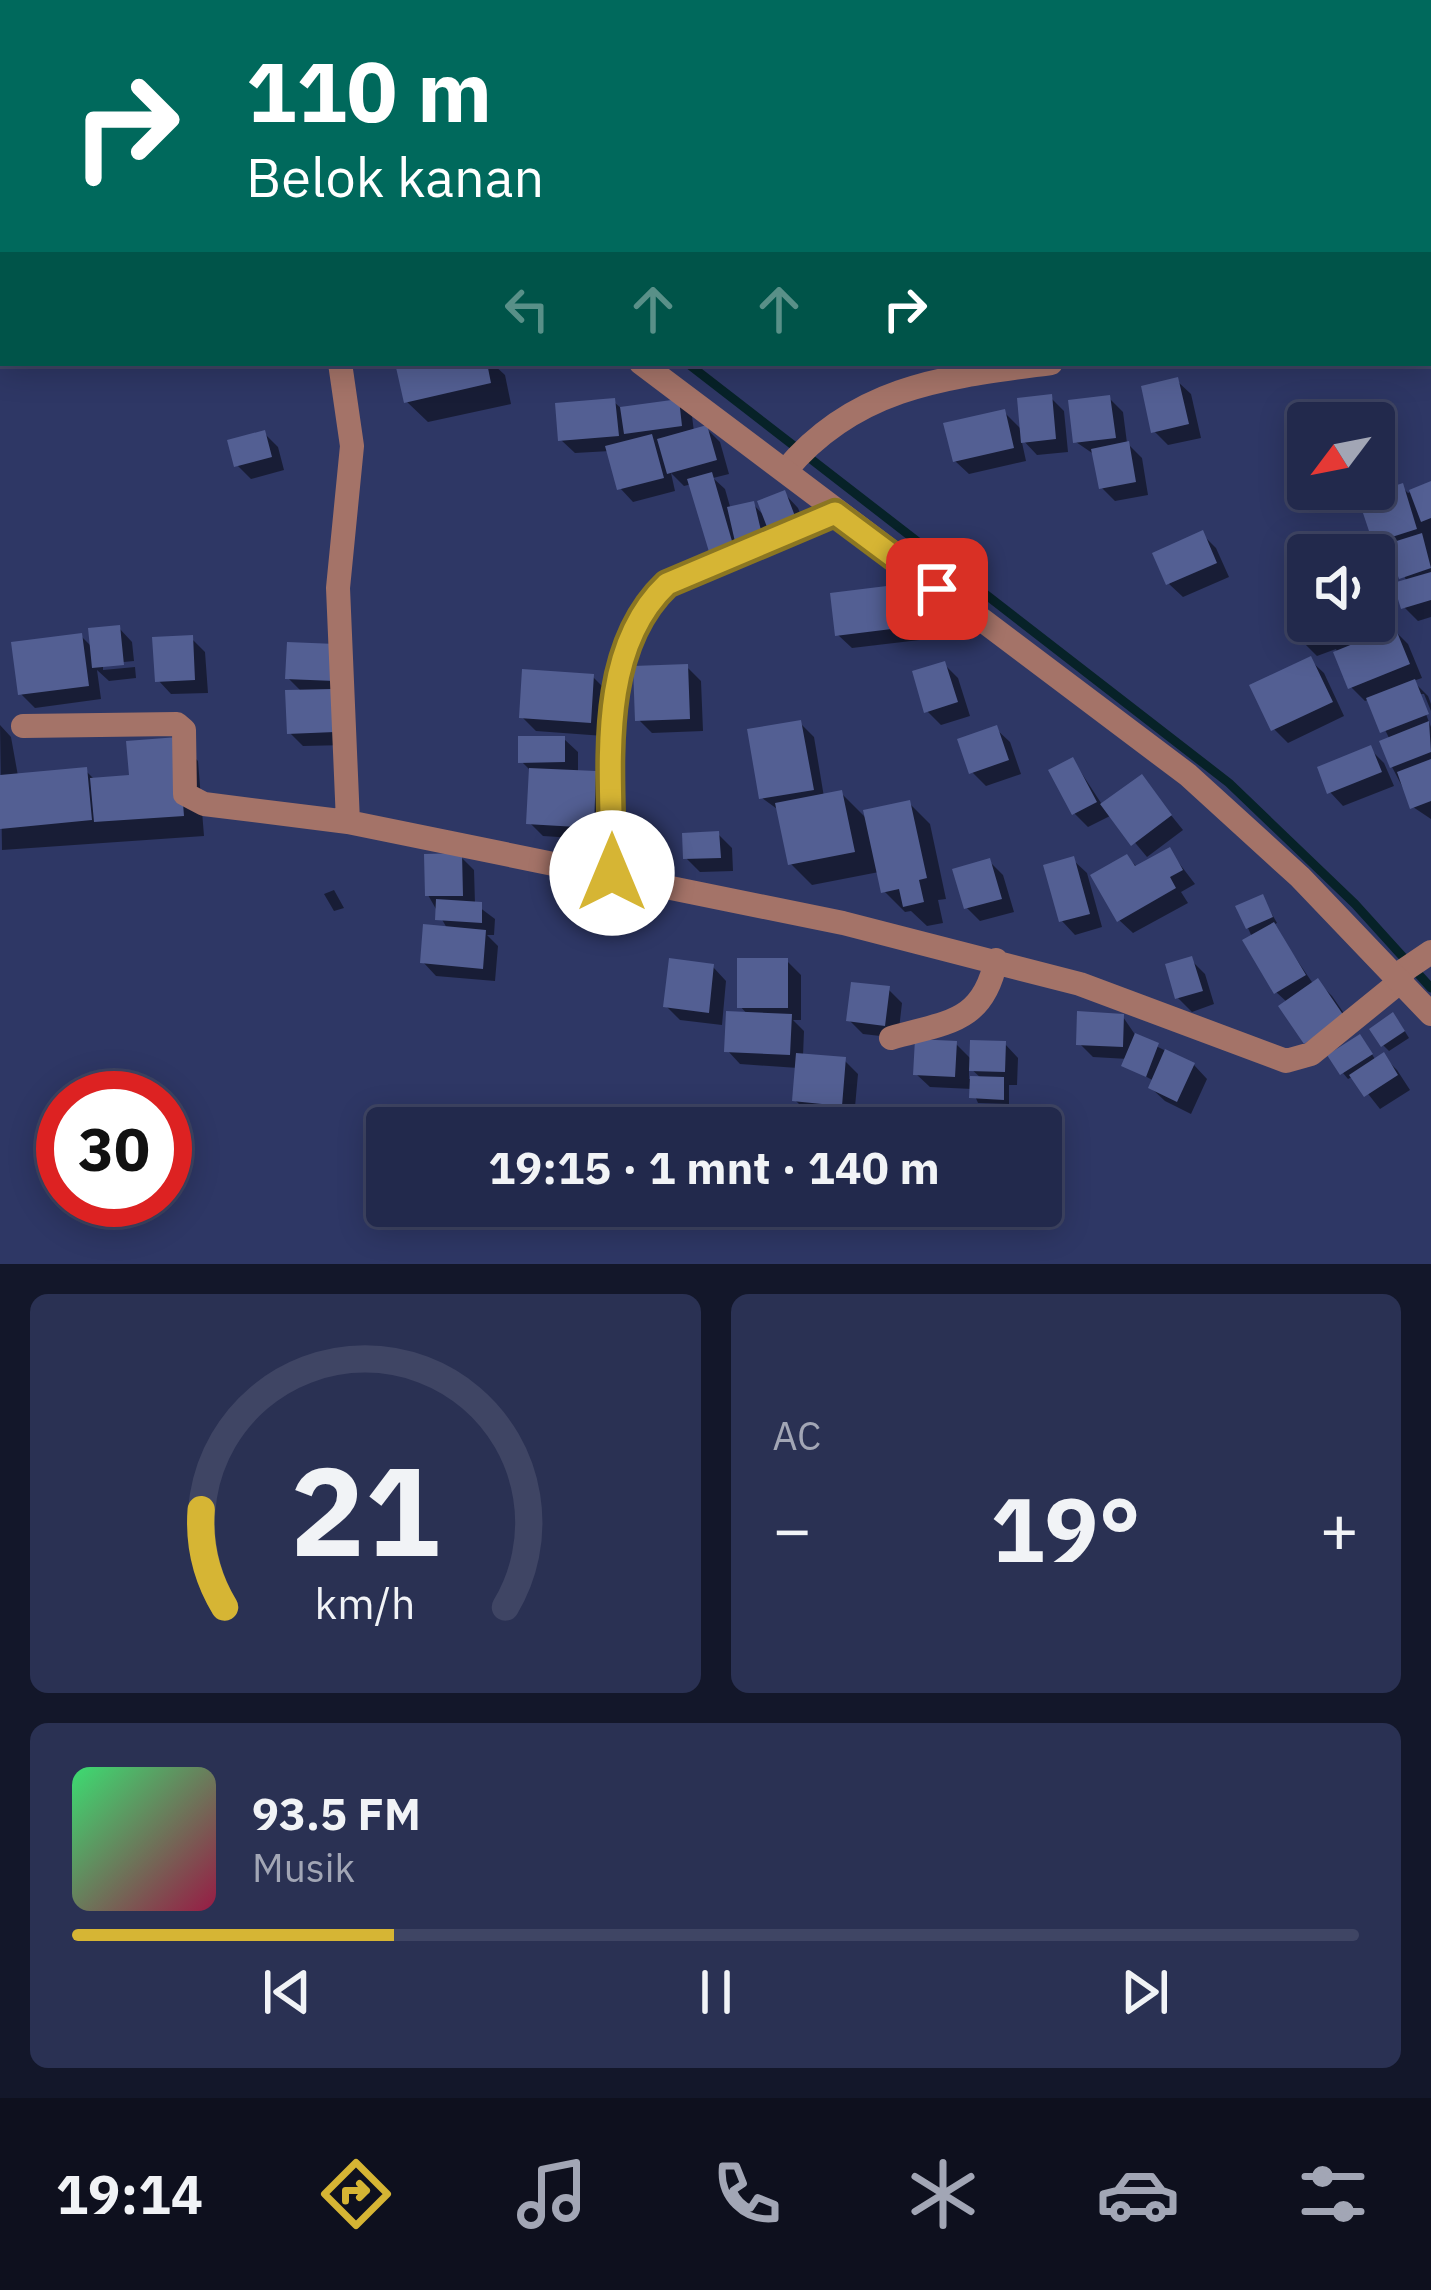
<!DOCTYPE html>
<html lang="id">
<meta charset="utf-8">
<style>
body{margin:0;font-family:"IBM Plex Sans",sans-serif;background:#2a3153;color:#f1f3f6;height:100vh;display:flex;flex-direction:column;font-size:45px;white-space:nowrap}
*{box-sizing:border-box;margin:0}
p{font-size:39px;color:#a2a6b5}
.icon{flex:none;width:66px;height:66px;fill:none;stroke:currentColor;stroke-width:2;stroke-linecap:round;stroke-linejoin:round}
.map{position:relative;height:1264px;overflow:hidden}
.sheet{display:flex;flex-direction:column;gap:30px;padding:30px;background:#13172a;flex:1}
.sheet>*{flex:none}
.hud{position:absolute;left:0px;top:0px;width:1431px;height:366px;box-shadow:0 6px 30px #0003,0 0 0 3px #3f4564;background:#00695c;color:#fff;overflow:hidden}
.needle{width:78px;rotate:238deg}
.controls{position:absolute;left:1287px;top:402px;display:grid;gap:24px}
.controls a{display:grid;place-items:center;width:108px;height:108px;border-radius:12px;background:#22294c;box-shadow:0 6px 30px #0003,0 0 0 3px #3f4564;font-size:60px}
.speed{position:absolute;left:36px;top:1071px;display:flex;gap:24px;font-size:60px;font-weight:700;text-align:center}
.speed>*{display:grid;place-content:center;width:156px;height:156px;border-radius:50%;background:#22294c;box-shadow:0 6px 30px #0003,0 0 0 3px #3f4564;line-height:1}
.speed .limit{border:18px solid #d22;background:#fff;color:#111}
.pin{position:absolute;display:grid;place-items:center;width:102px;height:102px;color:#fff;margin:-51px;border-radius:24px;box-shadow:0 6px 18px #0006}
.me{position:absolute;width:132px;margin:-66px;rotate:0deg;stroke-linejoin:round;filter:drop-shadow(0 0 9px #0008)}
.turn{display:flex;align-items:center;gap:42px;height:252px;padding:0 48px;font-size:54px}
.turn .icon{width:156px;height:156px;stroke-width:2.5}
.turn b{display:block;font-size:84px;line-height:102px}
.lanes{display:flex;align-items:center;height:114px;padding:0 48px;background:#0003;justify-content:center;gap:60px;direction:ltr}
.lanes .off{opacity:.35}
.big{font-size:90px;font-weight:800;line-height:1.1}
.sheet .tile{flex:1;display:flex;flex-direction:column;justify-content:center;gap:18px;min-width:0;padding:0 42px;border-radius:18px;background:#2a3153}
.sheet .dial{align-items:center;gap:0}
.dial svg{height:312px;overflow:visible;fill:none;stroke:#3f4564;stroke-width:7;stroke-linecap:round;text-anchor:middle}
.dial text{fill:#f1f3f6;stroke:none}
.song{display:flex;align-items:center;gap:36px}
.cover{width:144px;height:144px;border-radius:18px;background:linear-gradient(135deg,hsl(140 70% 55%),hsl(340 70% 35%))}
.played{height:12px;border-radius:6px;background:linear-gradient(90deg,#d6b534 25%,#3f4564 25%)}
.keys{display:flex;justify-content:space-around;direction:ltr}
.heat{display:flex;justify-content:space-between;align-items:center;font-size:66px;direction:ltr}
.sheet .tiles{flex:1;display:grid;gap:30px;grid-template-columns:1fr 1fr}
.tile:last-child{grid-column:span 2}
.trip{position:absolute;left:366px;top:1107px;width:696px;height:120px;border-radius:12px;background:#22294c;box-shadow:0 6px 30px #0003,0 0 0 3px #3f4564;font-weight:800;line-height:120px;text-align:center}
.dock{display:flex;height:192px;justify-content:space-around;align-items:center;background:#0e101e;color:#a2a6b5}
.dock .icon{width:84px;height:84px}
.dock .selected{color:#d6b534}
.dock b{font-size:54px;color:#f1f3f6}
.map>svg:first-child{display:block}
.shadow{fill:#0007;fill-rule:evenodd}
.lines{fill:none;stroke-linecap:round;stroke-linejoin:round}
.stream{stroke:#072228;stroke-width:9}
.building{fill:#535f93}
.minor{stroke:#a47368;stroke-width:24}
.tertiary{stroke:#a47368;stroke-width:24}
.route-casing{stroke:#8b7622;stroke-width:30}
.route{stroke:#d6b534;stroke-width:21}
</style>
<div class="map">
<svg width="1431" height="1264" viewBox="0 0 1431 1264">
<rect width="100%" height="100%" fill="#2e3765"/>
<!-- shadow -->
<path class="shadow" d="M 0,0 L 69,0 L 70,3 L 3,3 L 0,39 Z
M 3,45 L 3,86 L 0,83 Z
M 398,363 L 492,363 L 505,375 L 511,404 L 428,422 L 406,401 Z
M 1177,381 L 1191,394 L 1201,438 L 1168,445 L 1154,431 Z
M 1051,398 L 1064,411 L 1068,452 L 1037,455 L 1021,438 L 1026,461 L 969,474 L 955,461 L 1004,412 L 1023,431 Z
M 1109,398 L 1123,412 L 1127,443 L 1142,458 L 1148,495 L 1115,501 L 1101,487 L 1095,455 L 1076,442 Z
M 614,402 L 622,409 L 678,402 L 692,416 L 694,432 L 706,428 L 720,442 L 729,474 L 713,478 L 725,489 L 731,510 L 753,504 L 767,519 L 785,494 L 798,508 L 810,538 L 787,547 L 769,529 L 775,553 L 726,567 L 692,484 L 684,486 L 671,473 L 675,491 L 633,502 L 620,488 L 610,451 L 575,453 L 561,440 Z
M 264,433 L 278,447 L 284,470 L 251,479 L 237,465 Z
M 1374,456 L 1392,490 L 1402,487 L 1408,493 L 1431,484 L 1431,617 L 1418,621 L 1404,607 L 1407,582 L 1394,554 L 1375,541 L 1363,503 L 1347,509 L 1331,489 L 1374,489 Z
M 1202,534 L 1216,548 L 1229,577 L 1183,597 L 1169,584 Z
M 910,586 L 923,600 L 928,639 L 852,648 L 838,635 Z
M 1308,595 L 1308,621 L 1363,621 L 1370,641 L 1395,631 L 1408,644 L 1422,678 L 1413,681 L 1428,696 L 1431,704 L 1431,711 L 1424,694 L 1418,694 L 1431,727 L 1431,819 L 1413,807 L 1392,767 L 1390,740 L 1370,699 L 1365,701 L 1351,687 L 1336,649 L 1317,656 L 1303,642 Z
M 119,628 L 132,642 L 134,661 L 103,664 L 103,670 L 135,667 L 136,678 L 109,681 L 97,670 L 101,699 L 35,708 L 21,694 L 81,636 L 93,648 Z
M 191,638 L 205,652 L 208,693 L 171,694 L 158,680 Z
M 335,647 L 347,745 L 303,746 L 290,733 L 303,693 L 288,678 Z
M 1310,660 L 1324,673 L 1344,716 L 1288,743 L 1274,729 Z
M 944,664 L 958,678 L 970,716 L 941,725 L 927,711 Z
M 687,667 L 701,681 L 703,731 L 652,733 L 638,719 Z
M 593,677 L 607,691 L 604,736 L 536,731 L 522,717 Z
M 800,723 L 814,737 L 824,797 L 841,793 L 868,820 L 909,803 L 930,824 L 946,899 L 938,900 L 943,923 L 927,926 L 911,911 L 905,912 L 884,891 L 879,872 L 812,885 L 791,864 L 780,811 L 762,798 Z
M 0,725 L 11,737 L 18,776 L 85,770 L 96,781 L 132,778 L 177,740 L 198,761 L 204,836 L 2,850 Z
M 996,729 L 1010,742 L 1021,774 L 986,786 L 972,772 Z
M 564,739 L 578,752 L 578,773 L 595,774 L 608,788 L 606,840 L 543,836 L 530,823 L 532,772 L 521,761 Z
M 1370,749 L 1384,763 L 1394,786 L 1343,806 L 1330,792 Z
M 1073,760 L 1103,806 L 1141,778 L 1183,830 L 1147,857 L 1112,815 L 1088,827 L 1074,813 Z
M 718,834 L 732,848 L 733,871 L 700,872 L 686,858 Z
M 1169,850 L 1195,884 L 1181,892 L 1188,903 L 1133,933 L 1119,920 L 1127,857 L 1138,868 Z
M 460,856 L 474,870 L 475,904 L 495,919 L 494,935 L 487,935 L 498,946 L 495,981 L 436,976 L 423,962 L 448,930 L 428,895 Z
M 1073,860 L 1087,873 L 1102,927 L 1075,935 L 1062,921 Z
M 990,862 L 1003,875 L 1014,912 L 980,921 L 966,907 Z
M 334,890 L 344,908 L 334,911 L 324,894 Z
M 1262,897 L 1277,923 L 1273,925 L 1314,985 L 1318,982 L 1332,996 L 1356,1031 L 1288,1003 L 1276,992 L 1248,928 Z
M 1191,960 L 1205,974 L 1214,1004 L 1192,1012 L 1178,998 Z
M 787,961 L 801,975 L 801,1020 L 793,1020 L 804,1031 L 803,1056 L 844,1060 L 858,1074 L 854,1118 L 809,1114 L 795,1100 L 798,1068 L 740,1064 L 727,1050 L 748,1015 L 740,1006 Z
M 713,967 L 726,981 L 722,1025 L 680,1020 L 666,1006 Z
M 888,989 L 902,1003 L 898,1038 L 863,1034 L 849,1020 Z
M 1123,1017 L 1136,1036 L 1194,1065 L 1207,1079 L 1191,1114 L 1165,1101 L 1151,1088 L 1154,1081 L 1125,1065 L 1128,1059 L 1093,1057 L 1079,1043 Z
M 1399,1022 L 1409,1038 L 1389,1051 L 1383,1045 Z
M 956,1044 L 973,1061 L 1005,1044 L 1018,1058 L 1017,1085 L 1009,1085 L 1009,1104 L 978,1103 L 972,1089 L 930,1087 L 916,1074 ZM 969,1067 L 982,1079 L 969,1079 Z
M 1366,1044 L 1376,1061 L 1383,1056 L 1397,1070 L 1410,1090 L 1380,1109 L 1354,1076 L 1348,1079 L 1343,1073 Z"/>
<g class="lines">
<!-- stream -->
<path class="stream" d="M 255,0 L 257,3
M 687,363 L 1229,783 L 1355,904 L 1431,988"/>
</g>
<!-- building -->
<path class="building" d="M 395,363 L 487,363 L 491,383 L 404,403 Z
M 1178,377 L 1189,424 L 1151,433 L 1141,386 Z
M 1052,394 L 1056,439 L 1021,443 L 1017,398 Z
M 1110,395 L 1116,438 L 1073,443 L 1068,400 Z
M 615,398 L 619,436 L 558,441 L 555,403 Z
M 679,399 L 682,426 L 624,434 L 620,407 Z
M 1005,409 L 1014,448 L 953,462 L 943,423 Z
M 707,425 L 717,460 L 667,474 L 657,439 Z
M 265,430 L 272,457 L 234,467 L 227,440 Z
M 652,434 L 664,478 L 617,490 L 605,446 Z
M 1129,441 L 1136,482 L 1099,489 L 1091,449 Z
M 712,472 L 734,548 L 710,555 L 687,479 Z
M 1431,481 L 1431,518 L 1421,522 L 1409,490 Z
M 1403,483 L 1417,529 L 1373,543 L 1358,498 Z
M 785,490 L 798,524 L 770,535 L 757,501 Z
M 754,501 L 763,539 L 736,546 L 727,507 Z
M 1203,530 L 1217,563 L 1166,585 L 1152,553 Z
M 1422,533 L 1431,568 L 1399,579 L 1387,544 Z
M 1431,572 L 1431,600 L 1401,609 L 1393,583 Z
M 911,583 L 916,626 L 835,636 L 830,593 Z
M 1308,592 L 1308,621 L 1362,622 L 1301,644 L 1285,600 Z
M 120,625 L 124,665 L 92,668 L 88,628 Z
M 1395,627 L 1410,664 L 1348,689 L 1333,652 Z
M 82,633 L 89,686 L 18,695 L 11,642 Z
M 193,635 L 195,680 L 155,682 L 152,637 Z
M 287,642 L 336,644 L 335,681 L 285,679 Z
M 1311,656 L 1333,702 L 1271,731 L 1249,685 Z
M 945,661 L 958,702 L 924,713 L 912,671 Z
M 688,664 L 690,719 L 635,721 L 633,666 Z
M 522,669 L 594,674 L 591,723 L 519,718 Z
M 1415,679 L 1429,714 L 1380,733 L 1366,698 Z
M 333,689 L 335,732 L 287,734 L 285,690 Z
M 801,720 L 814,790 L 759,799 L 747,729 Z
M 1429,721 L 1431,752 L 1390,768 L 1379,741 Z
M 997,725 L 1009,760 L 969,774 L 957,739 Z
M 518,736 L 565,736 L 565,762 L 518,763 Z
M 178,737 L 184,816 L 94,822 L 90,778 L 129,775 L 126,741 Z
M 1371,745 L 1382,772 L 1327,794 L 1317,767 Z
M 1073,757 L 1097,802 L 1072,815 L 1048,770 Z
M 1431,759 L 1431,801 L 1410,809 L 1397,772 Z
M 87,767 L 92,820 L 0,829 L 0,775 Z
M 529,768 L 596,771 L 594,828 L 526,824 Z
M 1142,774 L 1172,815 L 1131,846 L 1100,804 Z
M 842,790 L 855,852 L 788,865 L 775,803 Z
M 910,800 L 927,878 L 919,880 L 924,902 L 903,907 L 899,889 L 881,893 L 863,810 Z
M 719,831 L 721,858 L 683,859 L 682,833 Z
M 1170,847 L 1183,870 L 1170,877 L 1176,888 L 1117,922 L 1090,875 L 1127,854 L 1135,866 Z
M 462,853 L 463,896 L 425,896 L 424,854 Z
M 1074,856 L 1090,914 L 1059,922 L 1043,865 Z
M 990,858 L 1002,899 L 964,909 L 952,869 Z
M 1263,894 L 1273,917 L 1246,929 L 1235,906 Z
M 436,899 L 482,902 L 482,923 L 435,920 Z
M 1274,922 L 1306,975 L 1274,994 L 1242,940 Z
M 423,924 L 486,930 L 483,969 L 420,963 Z
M 1192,956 L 1203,991 L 1175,999 L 1165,964 Z
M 669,958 L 714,964 L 709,1013 L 663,1007 Z
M 737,958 L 788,958 L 788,1008 L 737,1008 Z
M 1318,978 L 1344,1016 L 1304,1044 L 1278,1006 Z
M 851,982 L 890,986 L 885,1026 L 846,1021 Z
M 726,1011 L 792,1014 L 790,1055 L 724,1052 Z
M 1077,1011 L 1124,1014 L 1123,1047 L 1076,1045 Z
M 1393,1012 L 1405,1031 L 1381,1047 L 1369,1029 Z
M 1135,1033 L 1159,1043 L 1146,1077 L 1121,1066 Z
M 1360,1034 L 1373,1054 L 1340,1075 L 1327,1055 Z
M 915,1039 L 957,1041 L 955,1077 L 913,1075 Z
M 970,1040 L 1006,1041 L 1005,1072 L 969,1071 Z
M 1165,1049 L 1195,1063 L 1177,1102 L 1148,1088 Z
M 1384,1052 L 1398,1075 L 1364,1097 L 1349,1075 Z
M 796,1053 L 846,1057 L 842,1106 L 792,1101 Z
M 970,1076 L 1004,1077 L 1004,1100 L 969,1098 Z"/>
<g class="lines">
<!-- minor -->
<path class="minor" d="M 340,363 L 352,446 L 338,588 L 348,822
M 786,470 C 857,385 948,377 1051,363
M 23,726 L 177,724 L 184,730 L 185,794 L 204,804 L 348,822 L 843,923 L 1080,984 L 1286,1061 L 1311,1054 L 1402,980
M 612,873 C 613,780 594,655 667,584 L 835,513
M 1397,975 L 1431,952
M 891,1038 C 946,1022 983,1024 996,960"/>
<!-- tertiary -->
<path class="tertiary" d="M 221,0 L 223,3
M 641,363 L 1188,775 L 1300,877 L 1431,1014"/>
</g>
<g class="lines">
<defs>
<path id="route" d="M 612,873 C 613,780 593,654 667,584 L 835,513 L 937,589"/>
</defs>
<!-- route casing -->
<use href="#route" class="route-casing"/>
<!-- route -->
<use href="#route" class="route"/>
</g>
</svg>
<div class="controls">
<a><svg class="needle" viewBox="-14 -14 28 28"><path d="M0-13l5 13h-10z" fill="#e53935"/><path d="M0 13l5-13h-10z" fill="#a2a6b5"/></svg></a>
<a><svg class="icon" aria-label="sound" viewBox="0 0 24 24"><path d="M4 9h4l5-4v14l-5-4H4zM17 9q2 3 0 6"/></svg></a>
</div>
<div class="speed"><div class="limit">30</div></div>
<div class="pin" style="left:937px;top:589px;background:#d93025"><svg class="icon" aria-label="arrive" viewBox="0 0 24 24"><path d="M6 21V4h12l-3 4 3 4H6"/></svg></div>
<svg class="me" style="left:612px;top:873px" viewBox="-20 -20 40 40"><circle r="19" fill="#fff"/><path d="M0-13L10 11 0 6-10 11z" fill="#d6b534"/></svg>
<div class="trip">19:15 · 1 mnt · 140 m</div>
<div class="hud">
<div class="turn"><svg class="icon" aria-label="right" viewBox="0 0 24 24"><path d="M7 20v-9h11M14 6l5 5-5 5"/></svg><div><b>110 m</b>Belok kanan</div></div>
<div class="lanes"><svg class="icon off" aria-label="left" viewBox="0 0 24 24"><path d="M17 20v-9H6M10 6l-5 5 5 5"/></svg><svg class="icon off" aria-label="ahead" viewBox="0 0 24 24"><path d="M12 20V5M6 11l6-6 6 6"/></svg><svg class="icon off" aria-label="ahead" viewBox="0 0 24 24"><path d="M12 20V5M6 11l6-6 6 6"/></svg><svg class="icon" aria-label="right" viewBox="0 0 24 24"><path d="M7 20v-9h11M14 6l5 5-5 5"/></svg></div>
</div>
</div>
<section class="sheet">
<div class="tiles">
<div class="tile dial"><svg viewBox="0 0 100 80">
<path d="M14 69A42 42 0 1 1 86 69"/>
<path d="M14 69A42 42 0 0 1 8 44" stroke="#d6b534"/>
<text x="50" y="56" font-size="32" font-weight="700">21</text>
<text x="50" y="72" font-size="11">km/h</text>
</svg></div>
<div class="tile"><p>AC</p>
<div class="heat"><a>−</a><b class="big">19°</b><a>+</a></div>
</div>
<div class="tile">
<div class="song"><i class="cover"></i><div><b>93.5 FM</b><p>Musik</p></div></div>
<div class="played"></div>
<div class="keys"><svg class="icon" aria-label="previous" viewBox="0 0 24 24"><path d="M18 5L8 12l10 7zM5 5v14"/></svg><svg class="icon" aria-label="pause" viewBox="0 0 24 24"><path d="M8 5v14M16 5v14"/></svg><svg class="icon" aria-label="next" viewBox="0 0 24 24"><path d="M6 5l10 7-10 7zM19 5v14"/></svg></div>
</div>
</div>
</section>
<nav class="dock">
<b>19:14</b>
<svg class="icon selected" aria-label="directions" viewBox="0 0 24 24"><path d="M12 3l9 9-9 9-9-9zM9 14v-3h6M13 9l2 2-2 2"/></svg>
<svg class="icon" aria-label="music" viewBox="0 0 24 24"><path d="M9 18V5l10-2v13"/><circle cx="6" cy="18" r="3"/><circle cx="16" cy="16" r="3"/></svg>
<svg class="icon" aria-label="phone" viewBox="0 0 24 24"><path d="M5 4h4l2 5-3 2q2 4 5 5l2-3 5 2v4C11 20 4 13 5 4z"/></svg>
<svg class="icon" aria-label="climate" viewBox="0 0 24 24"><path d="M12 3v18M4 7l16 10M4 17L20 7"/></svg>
<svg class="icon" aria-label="car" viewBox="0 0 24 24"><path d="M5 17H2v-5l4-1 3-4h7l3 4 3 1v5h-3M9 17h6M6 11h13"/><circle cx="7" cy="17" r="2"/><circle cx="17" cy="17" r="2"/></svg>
<svg class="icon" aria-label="filters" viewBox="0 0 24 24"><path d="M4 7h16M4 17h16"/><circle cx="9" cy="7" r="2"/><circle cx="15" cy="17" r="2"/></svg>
</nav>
